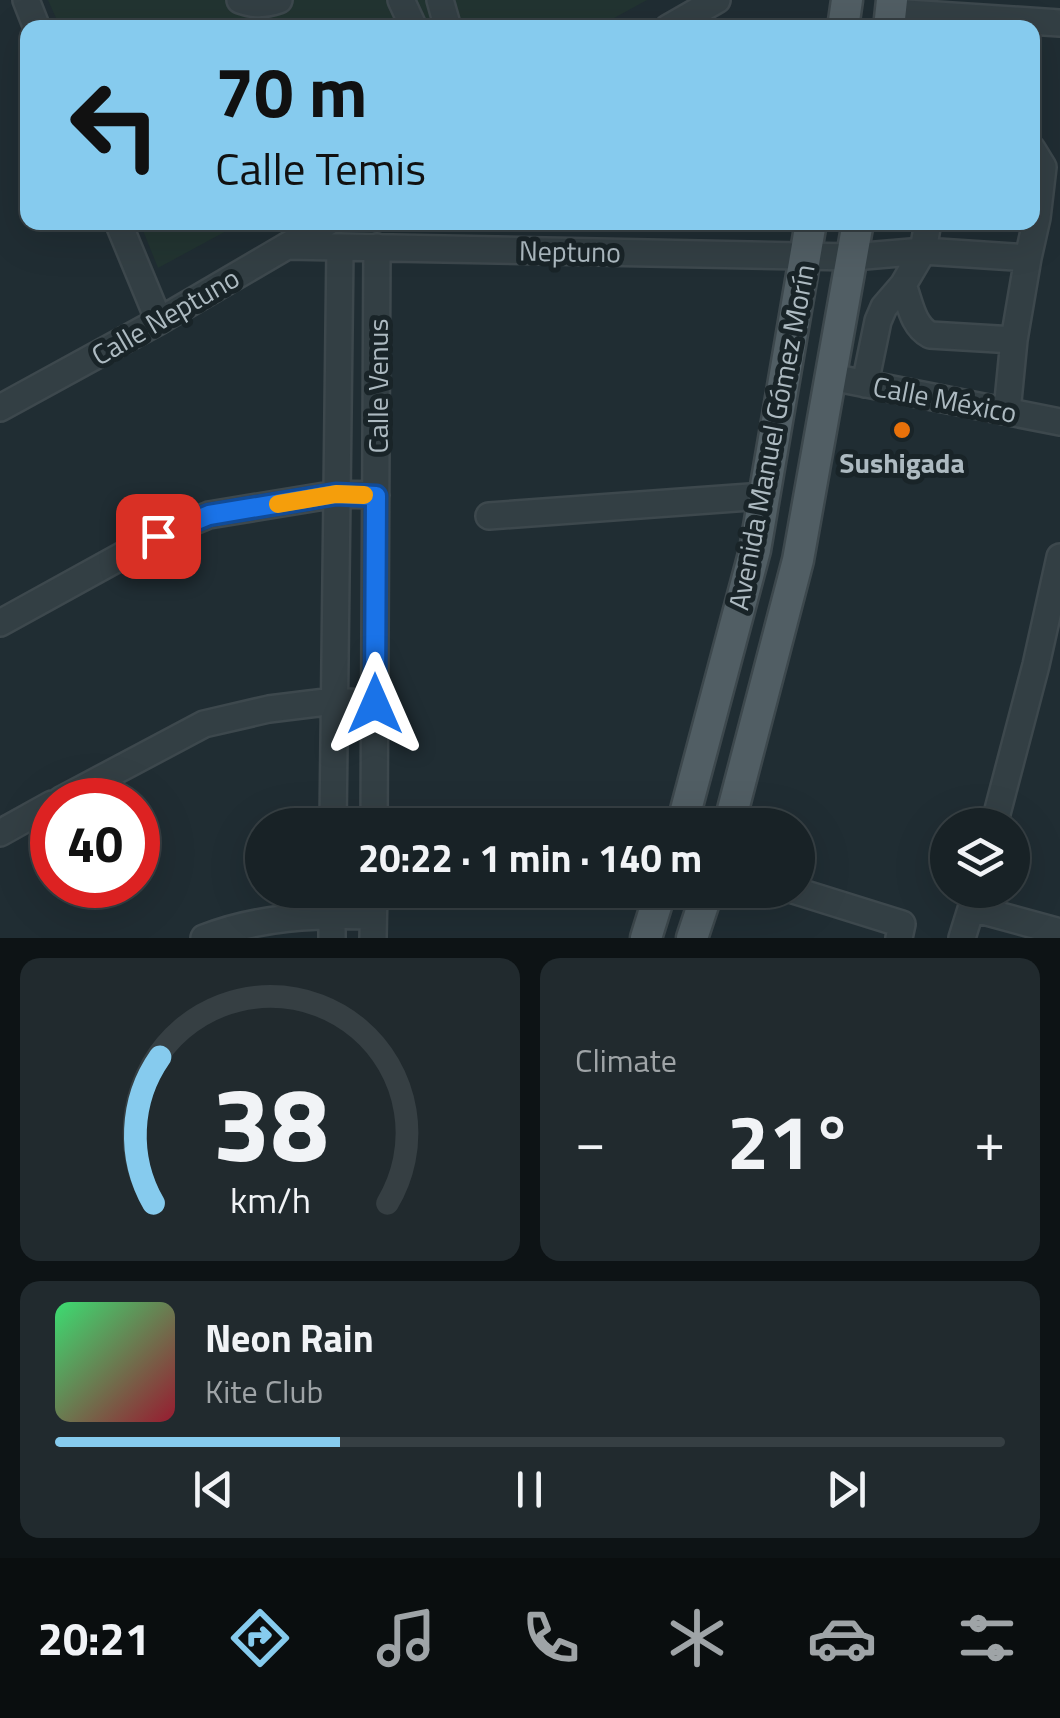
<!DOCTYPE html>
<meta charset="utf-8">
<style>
body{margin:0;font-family:"Titillium Web",sans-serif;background:#212a2e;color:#f1f3f6;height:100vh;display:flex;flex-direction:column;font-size:38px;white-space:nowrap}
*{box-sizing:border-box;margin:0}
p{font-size:32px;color:#9fa4a7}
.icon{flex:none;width:55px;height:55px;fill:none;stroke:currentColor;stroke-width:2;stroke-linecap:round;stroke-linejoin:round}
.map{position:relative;height:938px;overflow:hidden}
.side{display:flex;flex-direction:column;gap:20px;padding:20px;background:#0d1315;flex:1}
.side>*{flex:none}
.guide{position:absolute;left:20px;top:20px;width:1020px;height:210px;border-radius:20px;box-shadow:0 10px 40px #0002,0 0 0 2px #363f43;background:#86cbee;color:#111;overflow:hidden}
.buttons{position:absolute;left:930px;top:808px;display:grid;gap:20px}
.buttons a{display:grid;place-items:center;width:100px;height:100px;border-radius:50%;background:#182226;box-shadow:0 10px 40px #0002,0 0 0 2px #363f43;font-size:50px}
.speed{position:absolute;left:30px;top:778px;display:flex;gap:20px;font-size:50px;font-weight:700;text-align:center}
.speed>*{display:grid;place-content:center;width:130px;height:130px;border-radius:50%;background:#182226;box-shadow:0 10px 40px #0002,0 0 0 2px #363f43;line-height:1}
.speed .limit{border:15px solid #d22;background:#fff;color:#111}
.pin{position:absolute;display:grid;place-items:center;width:85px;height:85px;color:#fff;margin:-42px;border-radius:20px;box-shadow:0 5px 15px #0006}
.me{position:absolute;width:110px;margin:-55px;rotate:0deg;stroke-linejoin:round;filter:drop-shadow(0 0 8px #0008)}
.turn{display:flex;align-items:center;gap:35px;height:210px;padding:0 30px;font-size:45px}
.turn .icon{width:130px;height:130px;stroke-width:2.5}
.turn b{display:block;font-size:70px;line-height:85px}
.big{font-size:75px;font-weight:700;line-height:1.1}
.side .card{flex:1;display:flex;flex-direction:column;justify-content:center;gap:15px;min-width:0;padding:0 35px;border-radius:20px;background:#212a2e}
.side .dial{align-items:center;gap:0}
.dial svg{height:260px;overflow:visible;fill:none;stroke:#363f43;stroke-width:7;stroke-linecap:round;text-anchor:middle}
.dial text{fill:#f1f3f6;stroke:none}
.song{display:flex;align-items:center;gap:30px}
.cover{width:120px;height:120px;border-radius:15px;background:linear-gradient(135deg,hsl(140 70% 55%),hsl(350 70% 35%))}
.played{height:10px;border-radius:5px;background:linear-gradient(90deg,#86cbee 30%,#363f43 30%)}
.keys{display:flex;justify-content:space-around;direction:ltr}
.heat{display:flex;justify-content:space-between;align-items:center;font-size:55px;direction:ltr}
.side .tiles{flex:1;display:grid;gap:20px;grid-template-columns:1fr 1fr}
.card:last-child{grid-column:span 2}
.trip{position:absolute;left:245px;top:808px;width:570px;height:100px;border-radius:50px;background:#182226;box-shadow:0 10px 40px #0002,0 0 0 2px #363f43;font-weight:700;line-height:100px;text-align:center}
.tab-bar{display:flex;height:160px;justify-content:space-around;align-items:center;background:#0a0e0f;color:#9fa4a7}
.tab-bar .icon{width:70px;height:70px}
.tab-bar .on{color:#86cbee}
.tab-bar b{font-size:45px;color:#f1f3f6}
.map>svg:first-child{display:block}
.green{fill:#223431}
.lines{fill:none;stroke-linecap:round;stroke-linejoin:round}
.minor-casing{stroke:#3d484d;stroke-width:30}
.major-casing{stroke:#3d484d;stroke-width:35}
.minor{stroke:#333f44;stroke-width:25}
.major{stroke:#515e64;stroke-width:30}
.route-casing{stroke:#114b97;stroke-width:25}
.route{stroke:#1a73e8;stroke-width:18}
.slow{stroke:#f59e0b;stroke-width:18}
.food-dot{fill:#e8710a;stroke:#192428;stroke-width:4}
.labels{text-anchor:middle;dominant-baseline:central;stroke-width:10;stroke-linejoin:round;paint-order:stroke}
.street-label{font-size:28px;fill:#adbac1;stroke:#192428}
.poi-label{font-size:28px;font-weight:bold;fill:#adbac1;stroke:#192428}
</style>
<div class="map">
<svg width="1060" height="938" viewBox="0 0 1060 938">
<rect width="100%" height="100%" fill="#202d33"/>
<!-- green -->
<path class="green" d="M 48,0 L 647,0 L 596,28 L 60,27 Z
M 140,223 L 241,223 L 158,268 Z"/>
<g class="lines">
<defs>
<path id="minor" d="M 26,0 L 37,28
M 240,0 C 254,5 264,5 279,0
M 401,0 L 414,28
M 440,0 L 448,28
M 891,12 L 1060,23
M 668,28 L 717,0
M 118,222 L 159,321
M 287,246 L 853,257 L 923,251 L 1028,258 L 1037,218 L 1043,167 L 1032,149
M 903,285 C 910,303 912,325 930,335 L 1014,340 L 1028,258
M 831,377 L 1060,422
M 865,384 L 878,321 L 884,307 L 903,285 L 923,251 L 928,222
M 0,408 L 159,321 L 328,222
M 1007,411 L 1014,340
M 489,516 L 764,496
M 0,623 L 158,536 L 209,515 L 337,494 L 376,495
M 61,800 L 204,724 L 269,709 L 334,701 L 375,704
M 333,825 L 340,248
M 374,825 L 377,247
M 994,825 L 1036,665 L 1060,557
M 0,833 L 52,804
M 793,890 L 902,924 L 899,938
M 972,908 L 1060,932
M 204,938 C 258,917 316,914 373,916
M 332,938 L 332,890
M 373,938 L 374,890
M 962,938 L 977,890"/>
<path id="major" d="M 843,28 L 847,0
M 889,28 L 892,0
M 682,825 L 755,550 L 811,222
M 729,825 L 798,560 L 858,222
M 646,938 L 661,890
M 692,938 L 708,890"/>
</defs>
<!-- minor casing -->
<use href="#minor" class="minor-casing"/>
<!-- major casing -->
<use href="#major" class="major-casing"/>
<!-- minor -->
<use href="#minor" class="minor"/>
<!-- major -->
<use href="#major" class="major"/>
</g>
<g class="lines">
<defs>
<path id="route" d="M 158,536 L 209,515 L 336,494 L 376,496 L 375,704"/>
</defs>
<!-- route casing -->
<use href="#route" class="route-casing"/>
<!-- route -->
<use href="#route" class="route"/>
<!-- slow -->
<path class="slow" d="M 278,504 L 336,494 L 364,495"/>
</g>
<!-- markers -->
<circle class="food-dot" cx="902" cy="430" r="10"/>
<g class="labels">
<!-- street labels -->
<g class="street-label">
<text transform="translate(570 251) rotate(1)">Neptuno</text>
<text transform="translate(165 316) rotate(-30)">Calle Neptuno</text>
<text transform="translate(377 386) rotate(-90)">Calle Venus</text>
<text transform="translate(945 399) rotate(11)">Calle México</text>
<text transform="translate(771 437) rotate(-79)">Avenida Manuel Gómez Morín</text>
</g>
<!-- poi labels -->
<g class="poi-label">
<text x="902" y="462">Sushigada</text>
</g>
</g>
</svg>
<div class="buttons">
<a><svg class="icon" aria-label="layers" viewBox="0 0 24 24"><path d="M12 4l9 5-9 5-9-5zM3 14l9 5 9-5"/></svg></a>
</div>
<div class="speed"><div class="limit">40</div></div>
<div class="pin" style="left:158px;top:536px;background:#d93025"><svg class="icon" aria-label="arrive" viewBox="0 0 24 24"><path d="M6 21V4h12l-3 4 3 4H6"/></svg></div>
<svg class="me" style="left:375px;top:704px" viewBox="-20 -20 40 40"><path d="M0-17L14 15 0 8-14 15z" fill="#1a73e8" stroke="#fff" stroke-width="4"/></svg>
<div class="trip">20:22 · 1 min · 140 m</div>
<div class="guide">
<div class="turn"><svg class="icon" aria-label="left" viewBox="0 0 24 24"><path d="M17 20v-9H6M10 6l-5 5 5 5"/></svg><div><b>70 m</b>Calle Temis</div></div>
</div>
</div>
<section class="side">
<div class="tiles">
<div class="card dial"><svg viewBox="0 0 100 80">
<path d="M14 69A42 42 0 1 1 86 69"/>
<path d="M14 69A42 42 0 0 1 16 24" stroke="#86cbee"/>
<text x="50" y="56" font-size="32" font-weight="700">38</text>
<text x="50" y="72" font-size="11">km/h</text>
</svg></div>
<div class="card"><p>Climate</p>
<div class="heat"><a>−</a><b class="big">21°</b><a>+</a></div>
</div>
<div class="card">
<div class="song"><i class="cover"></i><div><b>Neon Rain</b><p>Kite Club</p></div></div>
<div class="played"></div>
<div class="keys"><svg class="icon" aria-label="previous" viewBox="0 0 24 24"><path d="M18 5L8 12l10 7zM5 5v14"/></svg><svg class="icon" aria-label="pause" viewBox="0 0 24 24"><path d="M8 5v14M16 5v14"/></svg><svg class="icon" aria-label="next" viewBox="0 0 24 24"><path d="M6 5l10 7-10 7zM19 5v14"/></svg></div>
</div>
</div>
</section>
<nav class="tab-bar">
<b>20:21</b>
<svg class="icon on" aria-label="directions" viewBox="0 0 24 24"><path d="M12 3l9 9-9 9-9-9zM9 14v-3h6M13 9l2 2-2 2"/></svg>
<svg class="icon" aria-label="music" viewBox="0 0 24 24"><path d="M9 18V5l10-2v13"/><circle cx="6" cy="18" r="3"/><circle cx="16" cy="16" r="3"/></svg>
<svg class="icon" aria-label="phone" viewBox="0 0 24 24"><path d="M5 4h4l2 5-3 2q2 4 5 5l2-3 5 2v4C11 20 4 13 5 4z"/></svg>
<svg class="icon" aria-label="climate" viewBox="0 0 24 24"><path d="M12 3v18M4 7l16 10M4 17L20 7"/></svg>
<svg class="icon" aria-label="car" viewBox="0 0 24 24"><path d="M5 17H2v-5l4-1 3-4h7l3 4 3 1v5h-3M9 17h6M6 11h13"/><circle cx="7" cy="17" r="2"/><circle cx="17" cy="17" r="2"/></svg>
<svg class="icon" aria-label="filters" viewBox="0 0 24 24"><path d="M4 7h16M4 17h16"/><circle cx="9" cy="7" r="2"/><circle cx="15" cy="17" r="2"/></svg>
</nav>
